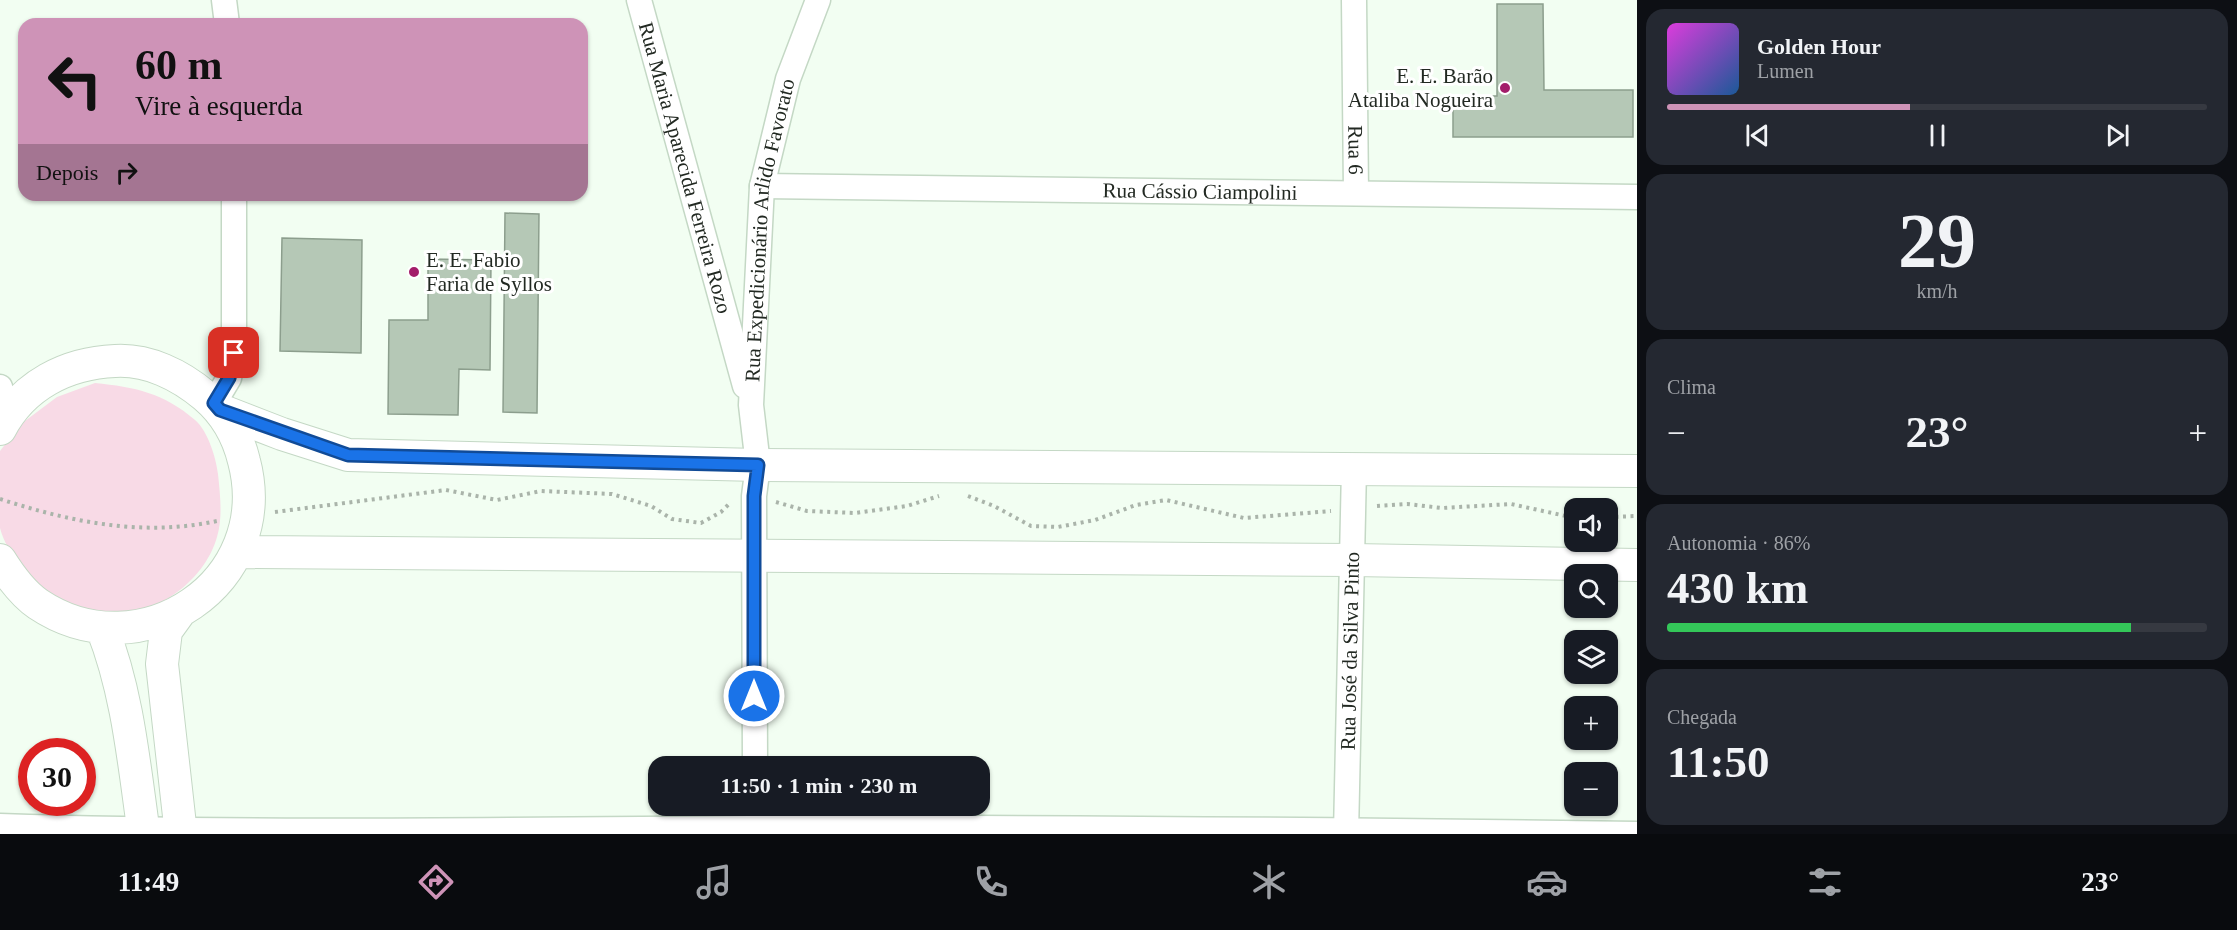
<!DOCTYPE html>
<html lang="pt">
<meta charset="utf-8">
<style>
body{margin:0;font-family:Georgia,serif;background:#242831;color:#f1f3f6;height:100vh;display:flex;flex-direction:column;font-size:22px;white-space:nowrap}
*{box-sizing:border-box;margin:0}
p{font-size:20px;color:#9ea1a6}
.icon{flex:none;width:33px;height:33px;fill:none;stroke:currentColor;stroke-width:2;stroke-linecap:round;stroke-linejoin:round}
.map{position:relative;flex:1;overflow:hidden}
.panel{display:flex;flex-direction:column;gap:9px;padding:9px;background:#0d0f14;width:600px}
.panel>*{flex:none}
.hud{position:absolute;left:18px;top:18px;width:570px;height:183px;border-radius:18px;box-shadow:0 2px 4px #0004;background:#ce93b7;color:#111;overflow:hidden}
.fabs{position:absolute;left:1564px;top:498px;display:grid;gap:12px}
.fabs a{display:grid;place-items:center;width:54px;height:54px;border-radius:12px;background:#171b24;box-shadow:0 2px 4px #0004;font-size:30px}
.speed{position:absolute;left:18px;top:738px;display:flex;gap:12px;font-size:30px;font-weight:700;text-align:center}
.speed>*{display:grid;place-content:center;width:78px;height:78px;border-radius:50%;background:#171b24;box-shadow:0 2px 4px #0004;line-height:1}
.speed .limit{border:9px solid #d22;background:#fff;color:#111}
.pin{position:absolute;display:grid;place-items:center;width:51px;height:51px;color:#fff;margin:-26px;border-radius:12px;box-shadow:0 3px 9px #0006}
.me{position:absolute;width:66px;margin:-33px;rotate:0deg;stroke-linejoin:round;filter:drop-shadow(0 0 4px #0008)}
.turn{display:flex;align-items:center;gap:21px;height:126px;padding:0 18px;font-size:27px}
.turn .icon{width:78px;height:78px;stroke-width:2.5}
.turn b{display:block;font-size:42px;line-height:51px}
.then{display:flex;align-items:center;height:57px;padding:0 18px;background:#0003;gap:12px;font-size:22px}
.big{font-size:45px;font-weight:600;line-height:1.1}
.panel .widget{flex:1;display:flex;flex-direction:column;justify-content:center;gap:9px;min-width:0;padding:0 21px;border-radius:18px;background:#242831}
.panel .dial{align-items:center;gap:0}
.dial b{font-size:78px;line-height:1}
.song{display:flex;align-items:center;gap:18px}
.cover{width:72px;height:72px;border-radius:9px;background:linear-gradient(135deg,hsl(300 70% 55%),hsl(210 70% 35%))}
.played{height:6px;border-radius:3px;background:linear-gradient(90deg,#ce93b7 45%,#363941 45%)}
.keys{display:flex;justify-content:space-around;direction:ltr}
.heat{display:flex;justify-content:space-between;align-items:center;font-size:33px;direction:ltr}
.charge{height:9px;border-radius:4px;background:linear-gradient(90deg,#34c759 86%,#363941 0)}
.trip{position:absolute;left:648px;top:756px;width:342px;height:60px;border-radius:18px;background:#171b24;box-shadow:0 2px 4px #0004;font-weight:600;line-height:60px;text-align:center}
.menu{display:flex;height:96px;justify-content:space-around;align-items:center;background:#090b0e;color:#9ea1a6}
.menu .icon{width:42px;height:42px}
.menu .active{color:#ce93b7}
.menu b{font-size:27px;color:#f1f3f6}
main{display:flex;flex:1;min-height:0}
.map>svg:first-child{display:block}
.green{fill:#f8dae6}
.building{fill:#b5c8b6;stroke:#8c9e8d;stroke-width:1.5}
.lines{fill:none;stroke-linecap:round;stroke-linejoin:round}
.minor-casing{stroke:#c4d8c5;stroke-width:27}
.tertiary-casing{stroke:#c4d8c5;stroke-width:34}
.path{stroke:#aab4aa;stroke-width:4;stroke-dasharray:3 4.5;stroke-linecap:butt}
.minor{stroke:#fff;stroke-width:24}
.tertiary{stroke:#fff;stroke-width:32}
.route-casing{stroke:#114b97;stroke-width:15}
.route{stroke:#1a73e8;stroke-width:10}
.poi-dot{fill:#a31d6a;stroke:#fff;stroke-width:2}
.labels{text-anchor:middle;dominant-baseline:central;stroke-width:6;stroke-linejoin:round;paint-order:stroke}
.poi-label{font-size:21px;fill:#222922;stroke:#fff;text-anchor:end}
.street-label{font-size:21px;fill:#222922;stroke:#fff}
</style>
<main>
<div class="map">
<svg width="1637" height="834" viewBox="0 0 1637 834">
<rect width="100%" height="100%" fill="#f2fef2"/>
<!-- green -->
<path class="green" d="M 95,383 C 135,387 164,393 195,420 C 208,431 216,458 218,474 C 220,494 223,517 217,537 C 204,583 153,617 106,617 C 99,618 91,613 85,611 C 71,606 59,603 49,593 C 29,575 7,555 0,528 L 0,451 L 21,424 L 57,397 Z"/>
<!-- building -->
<path class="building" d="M 1497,4 L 1543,4 L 1544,90 L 1633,90 L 1633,137 L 1453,137 L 1453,96 L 1497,96 Z
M 505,213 L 539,214 L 537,413 L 503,412 Z
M 282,238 L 362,240 L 361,353 L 280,351 Z
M 428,259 L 491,260 L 490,370 L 459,369 L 458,415 L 388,414 L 389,320 L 428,320 Z"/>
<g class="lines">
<defs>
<g id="minor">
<path d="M 224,0 L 227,24"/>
<path id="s1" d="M 639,0 L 745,386"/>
<path id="s2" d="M 1354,0 L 1356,192"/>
<path id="s3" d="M 762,186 L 1637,197"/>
<path d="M 0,387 L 8,414"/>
<path d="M 214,403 L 229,378 L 234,353 L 234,195"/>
<path id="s4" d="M 755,766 L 754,496 L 758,465 L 751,405 L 762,186 L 788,79 L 818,0"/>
<path d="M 0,826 C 249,834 499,830 749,828 C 1045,827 1341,830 1637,834"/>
<path id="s5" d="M 1346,834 L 1354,468"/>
</g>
<path id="tertiary" d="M 220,410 L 282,434 L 348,455 L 758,465 L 1637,471
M 0,429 C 23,385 67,363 115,361 C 148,359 180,375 205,396 C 225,413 238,436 244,461 C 276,582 141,673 38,604 C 22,593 10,576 0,560
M 237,552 L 1353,560 L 1637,565
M 179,613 L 166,631 L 162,664 L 181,834
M 102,628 C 128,693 134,765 144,834"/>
</defs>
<!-- minor casing -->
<use href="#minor" class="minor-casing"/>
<!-- tertiary casing -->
<use href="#tertiary" class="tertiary-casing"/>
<!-- path -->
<path class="path" d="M 968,496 L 994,506 L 1031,526 L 1058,527 L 1095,520 L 1136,505 L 1166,500 L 1244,518 L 1331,511
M 0,499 C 71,522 143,537 217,521
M 776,502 L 807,511 L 855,513 L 907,506 L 939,496
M 1377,506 L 1407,504 L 1442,508 L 1511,504 L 1575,518
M 275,512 L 446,490 L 497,500 L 541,491 L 612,494 L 651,506 L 672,519 L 701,523 L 721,512 L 729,504
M 1608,517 L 1637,516"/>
<!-- minor -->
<use href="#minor" class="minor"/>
<!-- tertiary -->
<use href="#tertiary" class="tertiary"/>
</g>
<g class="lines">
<defs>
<path id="route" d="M 234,353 L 229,378 L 214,403 L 220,410 L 348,455 L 758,465 L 754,496 L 754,696"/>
</defs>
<!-- route casing -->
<use href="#route" class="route-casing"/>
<!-- route -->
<use href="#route" class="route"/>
</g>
<!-- markers -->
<g class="poi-dot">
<circle cx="1505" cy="88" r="6"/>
<circle cx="414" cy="272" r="6"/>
</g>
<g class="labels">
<!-- poi labels -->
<g class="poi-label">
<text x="1493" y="76">E. E. Barão<tspan x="1493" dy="24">Ataliba Nogueira</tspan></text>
<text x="426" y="260" text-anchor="start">E. E. Fabio<tspan x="426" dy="24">Faria de Syllos</tspan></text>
</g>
<!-- street labels -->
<g class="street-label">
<text stroke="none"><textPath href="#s2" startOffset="150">Rua 6</textPath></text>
<text stroke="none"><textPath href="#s1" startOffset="174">Rua Maria Aparecida Ferreira Rozo</textPath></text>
<text stroke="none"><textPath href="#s3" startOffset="438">Rua Cássio Ciampolini</textPath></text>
<text stroke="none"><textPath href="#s4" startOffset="538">Rua Expedicionário Arlido Favorato</textPath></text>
<text stroke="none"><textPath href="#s5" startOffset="183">Rua José da Silva Pinto</textPath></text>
</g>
</g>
</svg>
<div class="fabs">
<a><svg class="icon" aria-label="sound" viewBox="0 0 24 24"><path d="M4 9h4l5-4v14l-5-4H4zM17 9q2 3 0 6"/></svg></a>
<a><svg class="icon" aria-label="search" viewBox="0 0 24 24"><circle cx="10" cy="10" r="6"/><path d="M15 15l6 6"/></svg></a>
<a><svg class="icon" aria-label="layers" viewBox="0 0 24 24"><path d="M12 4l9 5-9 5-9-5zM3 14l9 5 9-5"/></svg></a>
<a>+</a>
<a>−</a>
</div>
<div class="speed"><div class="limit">30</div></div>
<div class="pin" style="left:234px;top:353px;background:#d93025"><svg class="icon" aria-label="arrive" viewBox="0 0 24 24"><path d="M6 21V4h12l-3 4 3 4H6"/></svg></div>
<svg class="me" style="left:754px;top:696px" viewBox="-20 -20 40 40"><circle r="17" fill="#1a73e8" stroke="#fff" stroke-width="3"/><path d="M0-11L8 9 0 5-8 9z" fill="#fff"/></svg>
<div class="trip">11:50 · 1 min · 230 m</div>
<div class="hud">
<div class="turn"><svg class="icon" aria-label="left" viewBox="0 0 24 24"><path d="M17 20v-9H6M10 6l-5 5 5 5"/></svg><div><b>60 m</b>Vire à esquerda</div></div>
<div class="then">Depois<svg class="icon" aria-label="right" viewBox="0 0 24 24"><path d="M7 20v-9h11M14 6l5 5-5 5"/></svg></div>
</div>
</div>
<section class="panel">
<div class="widget">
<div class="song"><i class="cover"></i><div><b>Golden Hour</b><p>Lumen</p></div></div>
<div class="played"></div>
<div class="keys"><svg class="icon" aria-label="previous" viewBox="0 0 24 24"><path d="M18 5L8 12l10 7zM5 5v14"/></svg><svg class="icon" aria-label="pause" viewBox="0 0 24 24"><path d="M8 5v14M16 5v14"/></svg><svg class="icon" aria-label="next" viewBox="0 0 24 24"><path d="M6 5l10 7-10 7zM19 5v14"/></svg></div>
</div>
<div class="widget dial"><b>29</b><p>km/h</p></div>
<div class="widget"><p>Clima</p>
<div class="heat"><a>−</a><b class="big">23°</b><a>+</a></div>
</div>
<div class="widget"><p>Autonomia · 86%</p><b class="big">430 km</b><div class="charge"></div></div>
<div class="widget"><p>Chegada</p><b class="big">11:50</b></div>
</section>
</main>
<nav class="menu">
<b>11:49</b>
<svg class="icon active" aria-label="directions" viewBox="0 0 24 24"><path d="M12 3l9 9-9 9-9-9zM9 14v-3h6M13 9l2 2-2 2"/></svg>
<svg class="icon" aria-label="music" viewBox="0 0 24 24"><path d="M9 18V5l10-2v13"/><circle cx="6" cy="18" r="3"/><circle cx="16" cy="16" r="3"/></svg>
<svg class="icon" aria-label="phone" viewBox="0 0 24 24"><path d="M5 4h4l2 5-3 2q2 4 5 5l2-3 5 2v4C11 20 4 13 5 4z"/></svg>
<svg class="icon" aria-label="climate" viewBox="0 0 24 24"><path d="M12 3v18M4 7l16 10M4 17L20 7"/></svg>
<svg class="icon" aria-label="car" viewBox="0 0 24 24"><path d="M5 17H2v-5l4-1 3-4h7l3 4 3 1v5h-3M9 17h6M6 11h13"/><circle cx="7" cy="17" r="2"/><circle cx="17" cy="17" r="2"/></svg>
<svg class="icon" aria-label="filters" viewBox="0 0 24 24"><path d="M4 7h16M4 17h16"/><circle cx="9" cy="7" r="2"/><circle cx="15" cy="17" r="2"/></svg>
<b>23°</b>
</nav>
